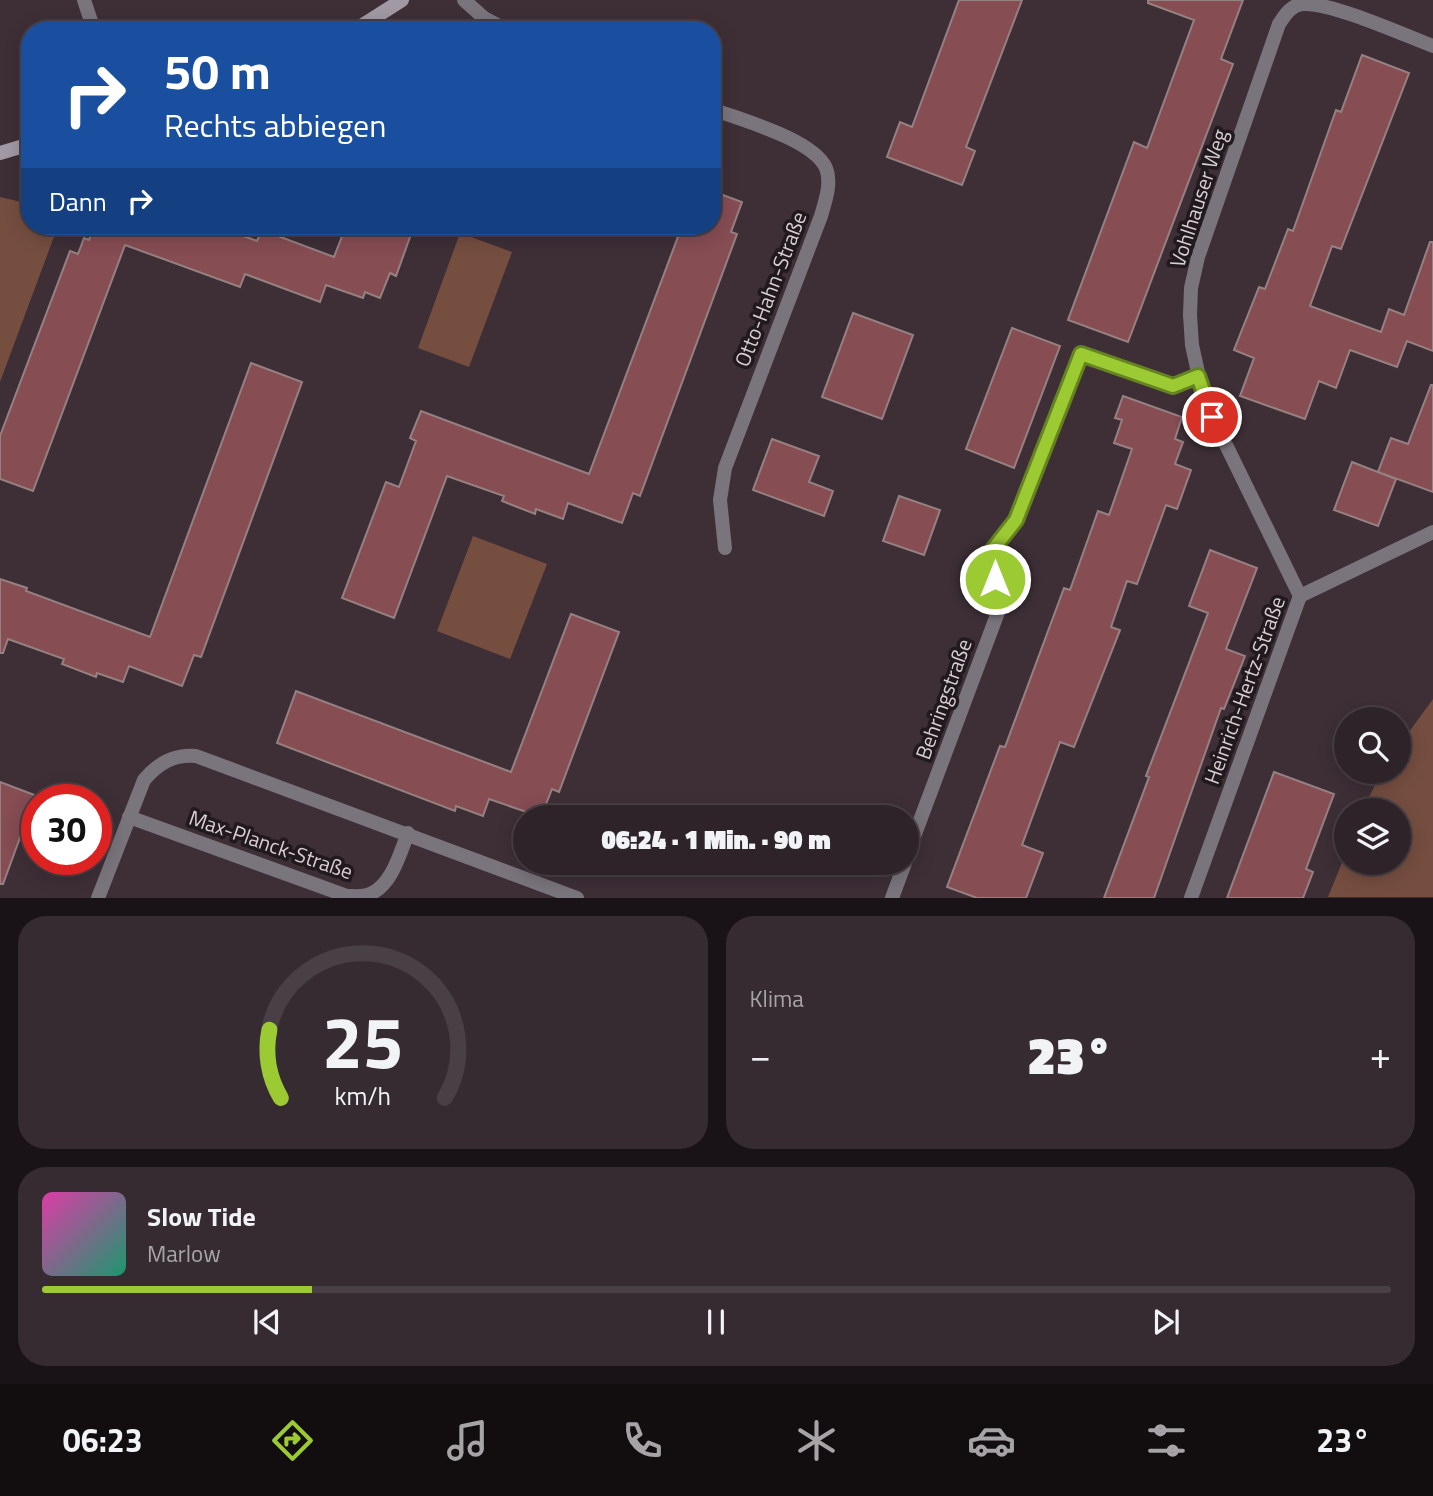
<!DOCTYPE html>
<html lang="de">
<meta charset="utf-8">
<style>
body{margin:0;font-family:"Titillium Web",sans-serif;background:#362b31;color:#f1f3f6;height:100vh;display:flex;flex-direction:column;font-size:26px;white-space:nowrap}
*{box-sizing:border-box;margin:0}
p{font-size:23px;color:#a7a4a8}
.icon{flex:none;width:38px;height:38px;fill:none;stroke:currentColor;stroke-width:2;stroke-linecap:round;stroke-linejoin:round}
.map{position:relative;height:898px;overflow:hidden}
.details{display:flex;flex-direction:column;gap:18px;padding:18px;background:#191317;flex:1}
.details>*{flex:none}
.guide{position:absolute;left:21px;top:21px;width:700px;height:214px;border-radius:28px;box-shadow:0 4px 18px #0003,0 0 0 2px #494046;background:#1a4fa0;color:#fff;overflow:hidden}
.fabs{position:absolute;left:1334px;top:707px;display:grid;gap:14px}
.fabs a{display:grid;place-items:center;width:77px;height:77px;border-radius:50%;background:#2e2329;box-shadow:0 4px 18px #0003,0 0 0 2px #494046;font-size:35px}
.speed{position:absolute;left:21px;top:784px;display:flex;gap:14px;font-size:35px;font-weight:700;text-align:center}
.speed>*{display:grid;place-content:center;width:91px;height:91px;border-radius:50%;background:#2e2329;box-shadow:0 4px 18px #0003,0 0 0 2px #494046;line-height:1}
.speed .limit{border:10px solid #d22;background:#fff;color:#111}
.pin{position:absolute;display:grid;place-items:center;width:60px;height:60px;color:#fff;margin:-30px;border:4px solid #fff;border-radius:50%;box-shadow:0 2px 7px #0007}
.me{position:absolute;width:77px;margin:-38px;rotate:0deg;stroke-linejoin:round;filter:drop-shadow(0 0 5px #0008)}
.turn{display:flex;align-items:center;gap:24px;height:147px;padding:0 28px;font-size:32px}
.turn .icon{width:91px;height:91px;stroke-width:2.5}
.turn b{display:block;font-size:49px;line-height:60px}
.then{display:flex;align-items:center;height:66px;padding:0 28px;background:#0003;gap:14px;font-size:26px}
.big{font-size:52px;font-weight:800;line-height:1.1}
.details .widget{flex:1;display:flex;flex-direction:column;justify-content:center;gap:10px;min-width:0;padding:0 24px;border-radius:28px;background:#362b31}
.details .dial{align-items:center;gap:0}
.dial svg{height:182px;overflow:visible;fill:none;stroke:#494046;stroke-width:7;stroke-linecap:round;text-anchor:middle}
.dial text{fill:#f1f3f6;stroke:none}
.song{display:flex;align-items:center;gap:21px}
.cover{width:84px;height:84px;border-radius:10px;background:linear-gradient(135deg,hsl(320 70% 55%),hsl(160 70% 35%))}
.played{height:7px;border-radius:4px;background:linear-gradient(90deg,#9cca32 20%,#494046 20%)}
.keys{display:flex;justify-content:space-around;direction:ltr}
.heat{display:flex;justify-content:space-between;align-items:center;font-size:38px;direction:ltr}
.details .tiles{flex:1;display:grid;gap:18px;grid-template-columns:1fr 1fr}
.widget:last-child{grid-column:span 2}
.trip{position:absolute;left:513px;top:805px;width:406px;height:70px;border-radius:35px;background:#2e2329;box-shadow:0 4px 18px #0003,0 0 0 2px #494046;font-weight:800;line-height:70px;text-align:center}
.tabs{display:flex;height:112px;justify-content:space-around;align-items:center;background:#120e10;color:#a7a4a8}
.tabs .icon{width:49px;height:49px}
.tabs .active{color:#9cca32}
.tabs b{font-size:32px;color:#f1f3f6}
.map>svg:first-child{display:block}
.green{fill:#754e40}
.building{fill:#864d53;stroke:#968182;stroke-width:2}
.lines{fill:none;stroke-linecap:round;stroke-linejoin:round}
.lane{stroke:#7a757c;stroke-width:14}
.street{stroke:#7a757c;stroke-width:14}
.secondary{stroke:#a199a4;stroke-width:14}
.route-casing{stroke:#658320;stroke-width:18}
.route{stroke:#9cca32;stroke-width:12}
.labels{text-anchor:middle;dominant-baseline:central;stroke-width:7;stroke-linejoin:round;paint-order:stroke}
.street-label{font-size:21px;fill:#d8ced3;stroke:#20191d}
</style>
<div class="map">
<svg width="1433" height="898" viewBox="0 0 1433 898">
<rect width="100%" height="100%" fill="#3e2f37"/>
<!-- green -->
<path class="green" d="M 0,197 L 30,204 L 30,226 L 58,226 L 0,382 Z
M 460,233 L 512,252 L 469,367 L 418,348 Z
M 473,536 L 547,564 L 510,659 L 437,631 Z
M 1433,699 L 1433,897 L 1328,897 L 1346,853 L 1346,863 L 1398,863 L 1398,810 L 1363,810 L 1381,772 L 1398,772 L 1398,747 Z"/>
<!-- building -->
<path class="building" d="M 959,0 L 1022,0 L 966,147 L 975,151 L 962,185 L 887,157 L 900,122 L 912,127 Z
M 1148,0 L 1243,0 L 1221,59 L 1233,64 L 1128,342 L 1068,320 L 1134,142 L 1147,148 L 1194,20 L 1148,3 Z
M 1362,55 L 1409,73 L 1341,249 L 1332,246 L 1310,306 L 1381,332 L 1389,309 L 1404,315 L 1430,242 L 1433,242 L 1433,351 L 1407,341 L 1397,367 L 1350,350 L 1336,388 L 1319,381 L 1305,419 L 1240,396 L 1254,358 L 1234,350 L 1259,287 L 1265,289 L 1288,229 L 1293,231 L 1336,110 L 1341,112 Z
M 712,191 L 742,202 L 731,232 L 737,234 L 640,496 L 633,493 L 622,523 L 568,503 L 563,519 L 536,509 L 535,514 L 502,501 L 504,496 L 447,476 L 394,618 L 342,598 L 386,482 L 399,487 L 416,441 L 410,438 L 421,411 L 589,474 L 682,226 L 712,226 Z
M 82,226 L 216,226 L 257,241 L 262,230 L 334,257 L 346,226 L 414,226 L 396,276 L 390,273 L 380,298 L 365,292 L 363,298 L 326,285 L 320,302 L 245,274 L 240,287 L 125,245 L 33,491 L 0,479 L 0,436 L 70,251 L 78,254 L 84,238 L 89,240 L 92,232 L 82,229 Z
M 853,313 L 913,335 L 882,419 L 822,397 Z
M 1012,328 L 1060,346 L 1014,468 L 966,449 Z
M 251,363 L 302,382 L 201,657 L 194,655 L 182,686 L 129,666 L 123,682 L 97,673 L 96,677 L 62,664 L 64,659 L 8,639 L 3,653 L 0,653 L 0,579 L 27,588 L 26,591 L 150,637 Z
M 1431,385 L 1433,385 L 1433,492 L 1378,472 L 1391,438 L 1408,444 Z
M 1123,396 L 1182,417 L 1175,439 L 1183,442 L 1175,464 L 1191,470 L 1177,509 L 1166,505 L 1137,584 L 1127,581 L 1111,627 L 1120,630 L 1074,747 L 1060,742 L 1022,845 L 1043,853 L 1026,898 L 977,898 L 947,887 L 1000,746 L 1005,747 L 1064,588 L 1070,590 L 1098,511 L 1109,515 L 1132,449 L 1114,443 L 1122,420 L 1115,418 Z
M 772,439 L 819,456 L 809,482 L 833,491 L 824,516 L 753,490 Z
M 1352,462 L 1396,479 L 1378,526 L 1334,510 Z
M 899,496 L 940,510 L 924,555 L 883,541 Z
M 1210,550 L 1257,568 L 1226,649 L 1245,656 L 1224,709 L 1221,708 L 1154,898 L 1104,898 L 1149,777 L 1146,776 L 1208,613 L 1189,606 Z
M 571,614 L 619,632 L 559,792 L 552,789 L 541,817 L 489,799 L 483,816 L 456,806 L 455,811 L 277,743 L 296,691 L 511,772 Z
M 1274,772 L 1334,794 L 1306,869 L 1313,872 L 1303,898 L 1227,898 Z
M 0,782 L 37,796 L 37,841 L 21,835 L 3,884 L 0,884 Z"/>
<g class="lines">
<!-- lane -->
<path class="lane" d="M 84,0 L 94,30
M 991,552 L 1016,520 L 1081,354 L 1173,386 L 1198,376"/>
<!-- street -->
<path class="street" d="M 464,0 L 484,18 L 507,30
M 712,109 C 741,120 813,139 826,168 C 832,183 825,202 821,216 L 725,468 L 720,500 L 725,548
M 1300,596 L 1204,400 L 1192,345 L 1190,315 L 1191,288 L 1198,257 L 1279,24 C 1285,15 1291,5 1303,4 C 1331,2 1404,35 1433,46
M 129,817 L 347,896 C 354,896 364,897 370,894 C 392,885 400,853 408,833
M 906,858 L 1000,607 L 991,552
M 98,898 L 144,780 C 158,763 174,754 196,756 L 577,898
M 892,898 L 905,863
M 1191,898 L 1300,596 L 1433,532"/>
<!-- secondary -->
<path class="secondary" d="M 355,30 L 402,0
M 0,153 L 30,144"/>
</g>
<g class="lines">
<defs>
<path id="route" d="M 995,579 L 991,552 L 1016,520 L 1081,354 L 1173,386 L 1198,376 L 1212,417"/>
</defs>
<!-- route casing -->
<use href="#route" class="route-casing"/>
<!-- route -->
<use href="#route" class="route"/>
</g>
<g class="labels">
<!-- street labels -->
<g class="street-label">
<text transform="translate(1198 198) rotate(-72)">Vohlhauser Weg</text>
<text transform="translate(770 289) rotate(-69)">Otto-Hahn-Straße</text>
<text transform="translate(1244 690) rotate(-70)">Heinrich-Hertz-Straße</text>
<text transform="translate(943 699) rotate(-70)">Behringstraße</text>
<text transform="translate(271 844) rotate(19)">Max-Planck-Straße</text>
</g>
</g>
</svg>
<div class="fabs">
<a><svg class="icon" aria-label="search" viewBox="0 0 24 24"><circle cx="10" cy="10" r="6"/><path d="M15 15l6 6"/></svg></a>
<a><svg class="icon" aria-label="layers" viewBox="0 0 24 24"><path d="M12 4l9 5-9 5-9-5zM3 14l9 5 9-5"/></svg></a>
</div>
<div class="speed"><div class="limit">30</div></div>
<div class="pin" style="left:1212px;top:417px;background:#d93025"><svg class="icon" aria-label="arrive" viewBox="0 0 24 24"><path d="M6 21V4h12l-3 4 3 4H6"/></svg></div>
<svg class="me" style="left:995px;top:579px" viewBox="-20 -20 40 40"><circle r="17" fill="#9cca32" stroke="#fff" stroke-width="3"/><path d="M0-11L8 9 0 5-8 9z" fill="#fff"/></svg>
<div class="trip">06:24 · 1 Min. · 90 m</div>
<div class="guide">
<div class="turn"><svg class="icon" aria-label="right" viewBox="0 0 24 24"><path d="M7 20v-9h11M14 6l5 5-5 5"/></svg><div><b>50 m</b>Rechts abbiegen</div></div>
<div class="then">Dann<svg class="icon" aria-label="right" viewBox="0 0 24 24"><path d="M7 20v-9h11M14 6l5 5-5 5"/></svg></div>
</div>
</div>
<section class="details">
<div class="tiles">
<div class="widget dial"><svg viewBox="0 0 100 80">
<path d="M14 69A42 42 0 1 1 86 69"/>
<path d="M14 69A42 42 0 0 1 9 39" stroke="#9cca32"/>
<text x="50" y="56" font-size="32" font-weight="700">25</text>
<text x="50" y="72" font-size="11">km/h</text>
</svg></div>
<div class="widget"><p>Klima</p>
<div class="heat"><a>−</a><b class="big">23°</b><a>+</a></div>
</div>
<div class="widget">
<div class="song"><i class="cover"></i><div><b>Slow Tide</b><p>Marlow</p></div></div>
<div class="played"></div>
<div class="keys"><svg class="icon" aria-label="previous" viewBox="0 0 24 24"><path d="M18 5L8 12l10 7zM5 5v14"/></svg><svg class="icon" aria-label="pause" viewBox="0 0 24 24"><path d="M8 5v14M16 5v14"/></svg><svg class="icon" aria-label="next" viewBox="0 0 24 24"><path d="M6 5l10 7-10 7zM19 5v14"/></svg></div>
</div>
</div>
</section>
<nav class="tabs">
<b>06:23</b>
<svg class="icon active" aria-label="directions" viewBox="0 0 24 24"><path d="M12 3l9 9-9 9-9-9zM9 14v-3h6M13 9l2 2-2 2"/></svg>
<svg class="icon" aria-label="music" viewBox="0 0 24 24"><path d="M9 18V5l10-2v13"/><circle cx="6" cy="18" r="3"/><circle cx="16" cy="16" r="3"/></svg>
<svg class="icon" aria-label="phone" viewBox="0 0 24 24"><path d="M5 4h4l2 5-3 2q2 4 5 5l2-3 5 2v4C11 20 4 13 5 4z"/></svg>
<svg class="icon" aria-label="climate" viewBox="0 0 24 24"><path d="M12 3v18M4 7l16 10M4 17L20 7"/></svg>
<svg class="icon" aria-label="car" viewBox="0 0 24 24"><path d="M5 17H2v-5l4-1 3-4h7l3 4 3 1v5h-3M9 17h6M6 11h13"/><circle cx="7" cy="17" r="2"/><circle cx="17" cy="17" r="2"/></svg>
<svg class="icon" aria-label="filters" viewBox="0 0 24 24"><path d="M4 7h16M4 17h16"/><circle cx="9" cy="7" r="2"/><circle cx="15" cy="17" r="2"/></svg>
<b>23°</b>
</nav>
